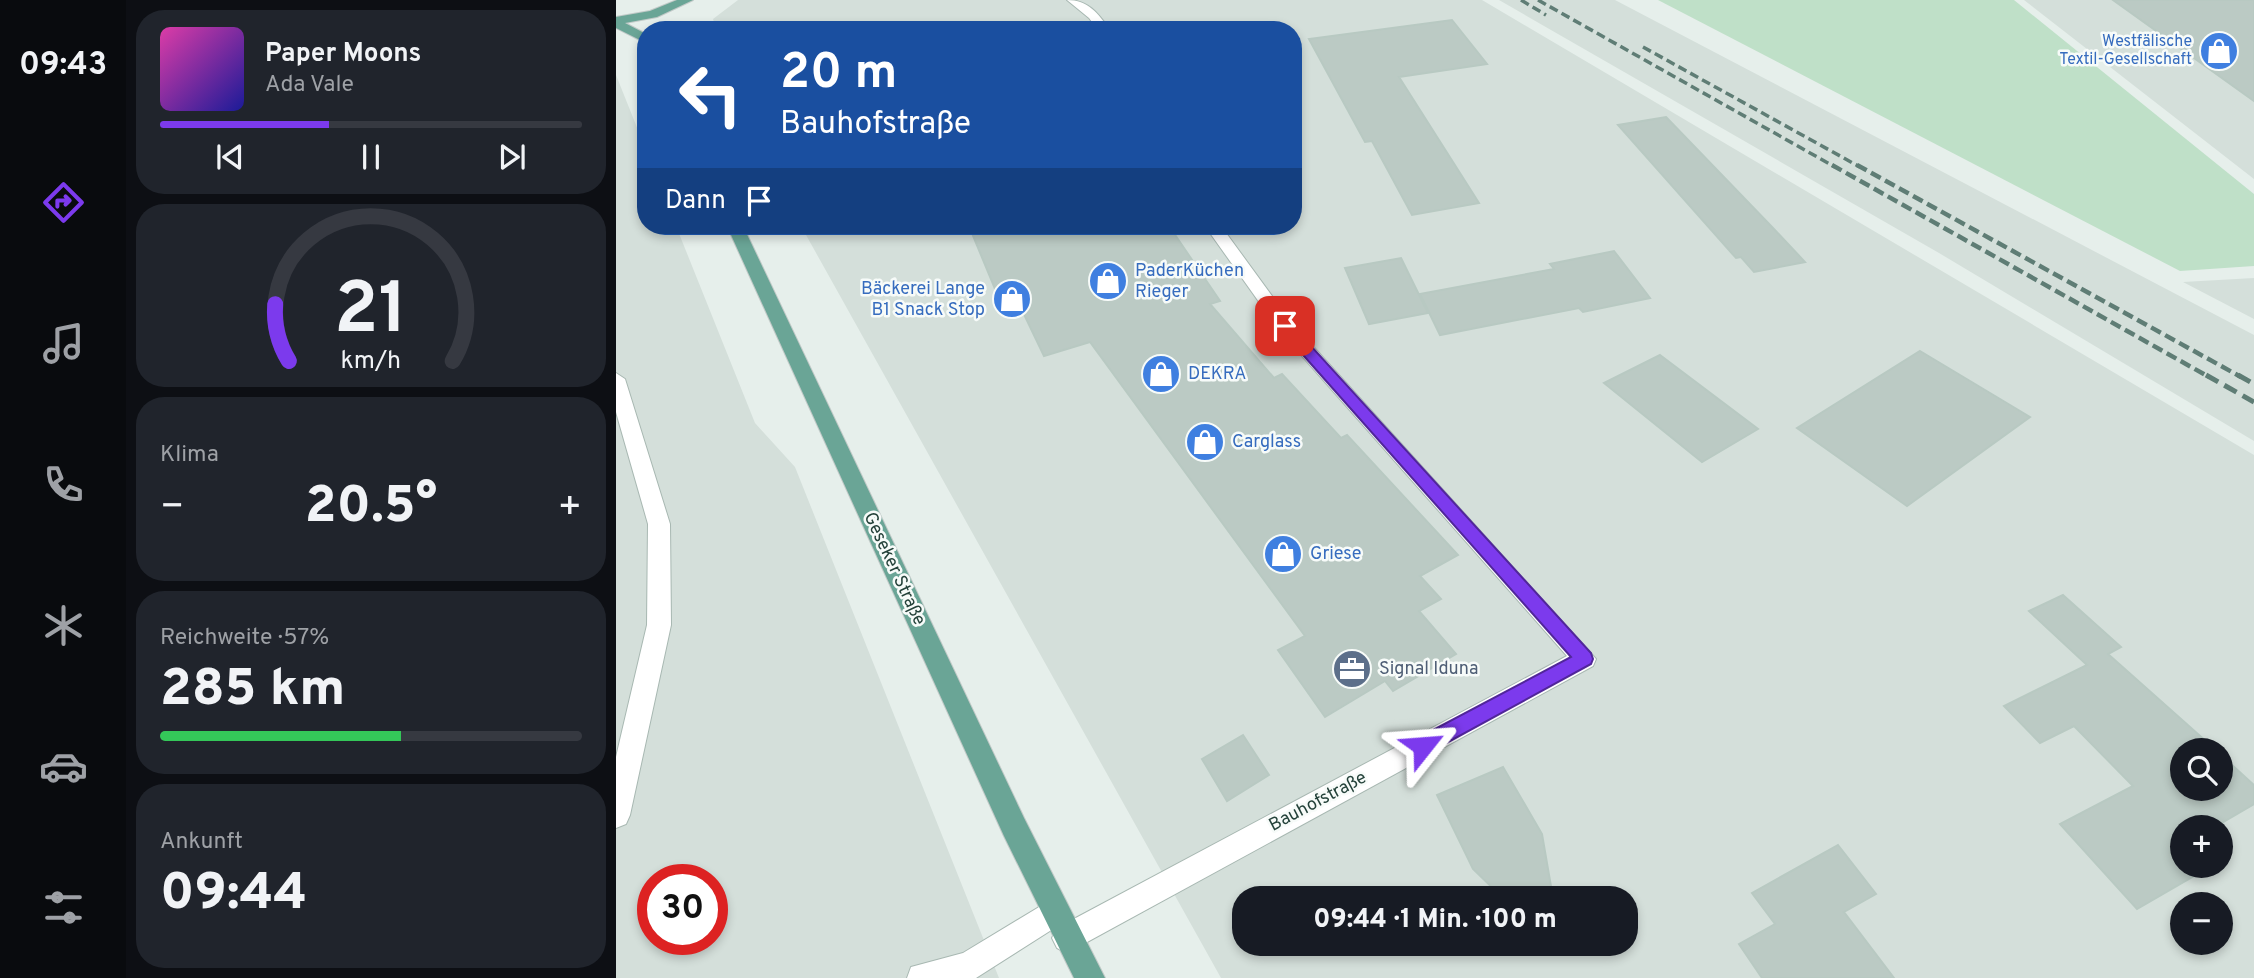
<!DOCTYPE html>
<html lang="de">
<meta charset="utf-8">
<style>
body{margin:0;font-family:Overpass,sans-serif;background:#20242c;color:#f1f3f6;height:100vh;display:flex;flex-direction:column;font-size:26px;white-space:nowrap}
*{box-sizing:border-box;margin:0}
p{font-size:23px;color:#9ea1a6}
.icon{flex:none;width:38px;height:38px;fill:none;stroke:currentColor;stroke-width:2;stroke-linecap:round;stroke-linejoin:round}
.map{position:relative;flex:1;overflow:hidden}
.panel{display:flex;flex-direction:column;gap:10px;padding:10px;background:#0d0f14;width:490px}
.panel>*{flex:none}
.guide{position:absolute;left:21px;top:21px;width:665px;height:214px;border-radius:28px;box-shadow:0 4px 10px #0003;background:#1a4fa0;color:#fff;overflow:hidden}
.tools{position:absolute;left:1554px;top:738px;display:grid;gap:14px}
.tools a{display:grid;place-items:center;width:63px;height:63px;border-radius:50%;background:#171b24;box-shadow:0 4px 10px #0003;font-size:35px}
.speed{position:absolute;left:21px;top:864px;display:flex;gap:14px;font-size:35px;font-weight:700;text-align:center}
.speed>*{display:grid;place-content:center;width:91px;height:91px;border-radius:50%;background:#171b24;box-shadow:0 4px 10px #0003;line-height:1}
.speed .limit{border:10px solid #d22;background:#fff;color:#111}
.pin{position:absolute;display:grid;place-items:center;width:60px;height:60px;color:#fff;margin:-30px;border-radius:14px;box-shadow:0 4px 10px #0006}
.me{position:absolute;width:77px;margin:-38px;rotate:62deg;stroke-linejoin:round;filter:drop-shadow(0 0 5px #0008)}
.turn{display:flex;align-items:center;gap:24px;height:147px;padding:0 28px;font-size:32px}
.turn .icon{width:91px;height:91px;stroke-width:2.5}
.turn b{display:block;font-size:49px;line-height:60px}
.then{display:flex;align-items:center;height:66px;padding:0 28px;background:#0003;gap:14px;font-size:26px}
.big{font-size:52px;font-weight:800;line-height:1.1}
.panel .tile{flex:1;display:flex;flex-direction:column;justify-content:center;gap:10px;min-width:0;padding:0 24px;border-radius:28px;background:#20242c}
.panel .dial{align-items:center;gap:0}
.dial svg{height:182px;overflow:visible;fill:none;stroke:#363941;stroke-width:7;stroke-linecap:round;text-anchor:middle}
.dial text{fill:#f1f3f6;stroke:none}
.song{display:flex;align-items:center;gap:21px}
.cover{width:84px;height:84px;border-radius:10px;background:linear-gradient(135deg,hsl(320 70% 55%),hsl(240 70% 35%))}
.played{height:7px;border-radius:4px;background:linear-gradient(90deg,#7c3aed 40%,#363941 40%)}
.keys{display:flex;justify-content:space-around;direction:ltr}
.heat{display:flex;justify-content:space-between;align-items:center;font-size:38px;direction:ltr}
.charge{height:10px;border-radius:5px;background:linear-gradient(90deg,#34c759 57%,#363941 0)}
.trip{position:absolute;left:616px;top:886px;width:406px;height:70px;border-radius:28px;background:#171b24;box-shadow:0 4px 10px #0003;font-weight:800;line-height:70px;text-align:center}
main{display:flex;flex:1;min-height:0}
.tabs{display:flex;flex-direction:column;width:126px;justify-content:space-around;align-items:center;background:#090b0e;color:#9ea1a6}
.tabs .icon{width:49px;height:49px}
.tabs .on{color:#7c3aed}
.tabs b{font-size:32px;color:#f1f3f6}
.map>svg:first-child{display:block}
.built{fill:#d4dfda;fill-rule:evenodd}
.green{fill:#bfe0c8}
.building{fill:#bbcac4;stroke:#b8c9c2;stroke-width:2}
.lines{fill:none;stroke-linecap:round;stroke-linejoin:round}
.minor-casing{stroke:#a8b8b2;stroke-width:2}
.primary-casing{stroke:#c2cac8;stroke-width:2}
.minor{fill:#fff;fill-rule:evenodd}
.primary{fill:#6aa596;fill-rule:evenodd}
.rail-far2{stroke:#5f7d75;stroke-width:3.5;stroke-dasharray:9 4.5;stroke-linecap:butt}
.rail-far1{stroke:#5f7d75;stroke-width:4.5;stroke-dasharray:11 5;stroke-linecap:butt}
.rail{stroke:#5f7d75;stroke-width:5;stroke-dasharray:14 7;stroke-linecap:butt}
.route{fill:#7c3aed;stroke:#51269a;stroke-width:2}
.labels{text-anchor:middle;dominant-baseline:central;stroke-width:5;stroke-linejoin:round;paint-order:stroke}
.far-shop-label{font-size:16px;fill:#366cbe;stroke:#f7fbf9;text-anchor:end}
.shop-label{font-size:18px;fill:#366cbe;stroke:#f7fbf9;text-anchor:start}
.street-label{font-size:18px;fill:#24423a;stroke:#f7fbf9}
.service-label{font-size:18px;fill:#4e5e75;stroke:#f7fbf9;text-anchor:start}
</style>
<main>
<nav class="tabs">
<b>09:43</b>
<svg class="icon on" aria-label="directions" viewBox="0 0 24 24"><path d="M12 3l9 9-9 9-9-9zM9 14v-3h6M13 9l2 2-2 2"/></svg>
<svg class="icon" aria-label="music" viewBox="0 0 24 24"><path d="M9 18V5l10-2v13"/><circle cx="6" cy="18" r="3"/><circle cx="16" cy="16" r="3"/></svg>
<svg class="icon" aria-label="phone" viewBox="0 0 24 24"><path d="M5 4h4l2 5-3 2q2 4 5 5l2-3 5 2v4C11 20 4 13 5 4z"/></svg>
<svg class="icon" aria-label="climate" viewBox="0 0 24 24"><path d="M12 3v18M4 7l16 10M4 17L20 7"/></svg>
<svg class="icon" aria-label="car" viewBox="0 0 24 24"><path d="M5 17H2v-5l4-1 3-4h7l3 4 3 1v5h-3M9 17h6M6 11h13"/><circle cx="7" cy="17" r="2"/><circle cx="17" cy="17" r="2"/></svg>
<svg class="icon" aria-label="filters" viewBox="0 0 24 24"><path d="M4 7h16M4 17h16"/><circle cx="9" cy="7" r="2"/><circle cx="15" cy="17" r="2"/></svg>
</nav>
<section class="panel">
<div class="tile">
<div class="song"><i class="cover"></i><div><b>Paper Moons</b><p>Ada Vale</p></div></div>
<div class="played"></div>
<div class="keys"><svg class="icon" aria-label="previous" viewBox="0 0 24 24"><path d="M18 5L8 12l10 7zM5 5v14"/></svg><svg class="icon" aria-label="pause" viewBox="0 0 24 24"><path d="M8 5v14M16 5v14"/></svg><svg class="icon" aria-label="next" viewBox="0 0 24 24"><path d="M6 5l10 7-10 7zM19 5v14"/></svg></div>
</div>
<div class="tile dial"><svg viewBox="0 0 100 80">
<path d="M14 69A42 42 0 1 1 86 69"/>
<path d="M14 69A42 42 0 0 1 8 44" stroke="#7c3aed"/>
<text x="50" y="56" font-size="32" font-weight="700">21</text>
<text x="50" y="72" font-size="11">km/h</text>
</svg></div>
<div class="tile"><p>Klima</p>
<div class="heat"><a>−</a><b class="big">20.5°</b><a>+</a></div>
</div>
<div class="tile"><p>Reichweite · 57%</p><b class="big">285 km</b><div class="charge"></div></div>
<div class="tile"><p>Ankunft</p><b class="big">09:44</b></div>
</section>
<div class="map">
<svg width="1638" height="978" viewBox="0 0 1638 978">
<rect width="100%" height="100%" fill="#e6efeb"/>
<!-- built -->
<path class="built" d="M 122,0 L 866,0 L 1638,455 L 1638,978 L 605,978 L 185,226 L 677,226 L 677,30 L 101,30 L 97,19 ZM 1566,751 L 1605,751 L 1605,789 L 1566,789 ZM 1566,828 L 1605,828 L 1605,866 L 1566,866 ZM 628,898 L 1010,898 L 1010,943 L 628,943 ZM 1566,905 L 1605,905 L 1605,943 L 1566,943 Z
M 883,0 L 999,0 L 1638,335 L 1638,441 L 1323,253 Z
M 1408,0 L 1638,0 L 1638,179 Z
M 0,75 L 30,150 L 30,226 L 60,226 L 139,423 L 179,467 L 383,978 L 0,978 ZM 37,880 L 96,880 L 96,940 L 37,940 Z
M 1638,278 L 1638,319 L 1567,282 Z"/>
<!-- green -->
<path class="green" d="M 1042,0 L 1398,0 L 1638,194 L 1638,266 L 1564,271 Z"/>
<!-- building -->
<path class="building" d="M 1497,0 L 1638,0 L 1638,101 Z
M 836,20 L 871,64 L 783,77 L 863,203 L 796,215 L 756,141 L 749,142 L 693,39 Z
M 1050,117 L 1157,228 L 1189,262 L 1138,272 L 1125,257 L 1120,258 L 1002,125 Z
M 353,226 L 553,226 L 604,301 L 594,304 L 658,378 L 666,374 L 725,438 L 731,435 L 842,555 L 804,576 L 825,599 L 803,611 L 840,654 L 777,691 L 769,681 L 709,717 L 662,650 L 689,636 L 474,342 L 428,356 L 405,308 L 389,313 Z
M 998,251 L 1034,298 L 967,312 L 963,308 L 824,335 L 804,294 L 938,269 L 934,264 Z
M 785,258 L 812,313 L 753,324 L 729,268 Z
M 1304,351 L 1414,417 L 1291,506 L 1181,428 Z
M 1044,355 L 1142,429 L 1086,462 L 988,383 Z
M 1447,595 L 1505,647 L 1492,654 L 1601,751 L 1566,751 L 1566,789 L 1605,789 L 1605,755 L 1638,785 L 1638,804 L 1597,828 L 1566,828 L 1566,846 L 1555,852 L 1578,876 L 1521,909 L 1444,824 L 1517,786 L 1458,726 L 1424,743 L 1388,706 L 1471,665 L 1413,611 Z
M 627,735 L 653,775 L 611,801 L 586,759 Z
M 887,767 L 926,834 L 937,898 L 887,898 L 857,869 L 821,795 Z
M 1222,845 L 1260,894 L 1228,912 L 1278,978 L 1146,978 L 1123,944 L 1159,924 L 1136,893 Z"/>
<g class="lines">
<defs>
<path id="minor" d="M 451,0 C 472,0 482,13 494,30 L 482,30 L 473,18 Z
M 589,226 L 605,226 L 675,322 L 980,659 L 977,666 L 451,953 L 441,948 L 436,938 L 441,928 L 951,656 L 663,330 Z
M 0,373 L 9,379 L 54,524 L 55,625 L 14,815 L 10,824 L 0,828 L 0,757 L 31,625 L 32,524 L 0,412 Z
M 438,898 L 448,902 L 452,912 L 448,922 L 360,978 L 291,978 L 295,967 L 347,953 Z"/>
<path id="primary" d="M 61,0 L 77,0 L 41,17 L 9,23 L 30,34 L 30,43 L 0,28 L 0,17 L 34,11 Z
M 111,226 L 127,226 L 408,818 L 489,978 L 458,978 L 388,836 Z"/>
</defs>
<!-- minor casing -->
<use href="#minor" class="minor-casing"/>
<!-- primary casing -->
<use href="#primary" class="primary-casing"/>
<!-- minor -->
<use href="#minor" class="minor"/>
<!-- primary -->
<use href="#primary" class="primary"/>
<!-- rail-far2 -->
<path class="rail-far2" d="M 905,0 L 930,15
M 922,0 L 1219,167
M 1027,47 L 1244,167"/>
<!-- rail-far1 -->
<path class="rail-far1" d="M 1216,165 L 1593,377
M 1241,165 L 1625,377"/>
<!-- rail -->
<path class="rail" d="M 1590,375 L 1638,402
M 1622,375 L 1638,384"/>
</g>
<!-- route -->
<path class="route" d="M 669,322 L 674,323 L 975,653 L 977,659 L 975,664 L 814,752 L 807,754 L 800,752 L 797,746 L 800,739 L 955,657 L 664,329 L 664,323 Z"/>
<!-- icons -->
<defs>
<symbol id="shop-disc" viewBox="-11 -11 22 22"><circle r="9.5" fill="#3f7fe0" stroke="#f7fbf9"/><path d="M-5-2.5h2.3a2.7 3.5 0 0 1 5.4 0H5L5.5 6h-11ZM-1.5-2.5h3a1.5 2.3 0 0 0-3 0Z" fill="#fff"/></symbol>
<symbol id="office-disc" viewBox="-11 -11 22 22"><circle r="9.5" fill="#5c6f8a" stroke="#f7fbf9"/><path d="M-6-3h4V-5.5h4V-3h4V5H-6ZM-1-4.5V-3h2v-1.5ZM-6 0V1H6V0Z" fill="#fff"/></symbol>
</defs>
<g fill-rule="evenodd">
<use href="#shop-disc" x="1581" y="29" width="44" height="44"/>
<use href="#shop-disc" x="470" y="259" width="44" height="44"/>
<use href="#shop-disc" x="374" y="277" width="44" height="44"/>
<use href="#shop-disc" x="523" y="352" width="44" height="44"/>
<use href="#shop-disc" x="567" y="420" width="44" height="44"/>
<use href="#shop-disc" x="645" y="532" width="44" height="44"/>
<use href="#office-disc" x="714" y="647" width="44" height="44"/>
</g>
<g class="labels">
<!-- far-shop labels -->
<g class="far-shop-label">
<text x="1576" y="42">Westfälische<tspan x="1576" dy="18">Textil-Gesellschaft</tspan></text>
</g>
<!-- shop labels -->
<g class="shop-label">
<text x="519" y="271">PaderKüchen<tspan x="519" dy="21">Rieger</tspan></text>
<text x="369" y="289" text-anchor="end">Bäckerei Lange<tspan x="369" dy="21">B1 Snack Stop</tspan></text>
<text x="572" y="374">DEKRA</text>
<text x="616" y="442">Carglass</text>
<text x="694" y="554">Griese</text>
</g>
<!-- street labels -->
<g class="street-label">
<text transform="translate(278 569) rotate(65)">Geseker Straße</text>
<text transform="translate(702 802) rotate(-28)">Bauhofstraße</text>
</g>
<!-- service labels -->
<g class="service-label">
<text x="763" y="669">Signal Iduna</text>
</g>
</g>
</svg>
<div class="tools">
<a><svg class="icon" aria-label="search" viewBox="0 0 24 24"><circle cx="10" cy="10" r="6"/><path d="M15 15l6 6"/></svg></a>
<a>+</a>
<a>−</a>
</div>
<div class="speed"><div class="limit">30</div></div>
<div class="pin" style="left:669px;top:326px;background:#d93025"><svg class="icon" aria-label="arrive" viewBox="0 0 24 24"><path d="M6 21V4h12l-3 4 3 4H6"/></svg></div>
<svg class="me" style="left:807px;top:746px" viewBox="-20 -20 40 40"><path d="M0-17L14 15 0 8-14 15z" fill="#7c3aed" stroke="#fff" stroke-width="4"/></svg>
<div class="trip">09:44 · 1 Min. · 100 m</div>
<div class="guide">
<div class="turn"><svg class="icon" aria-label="left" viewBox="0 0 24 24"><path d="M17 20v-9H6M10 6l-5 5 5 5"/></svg><div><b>20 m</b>Bauhofstraße</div></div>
<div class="then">Dann<svg class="icon" aria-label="arrive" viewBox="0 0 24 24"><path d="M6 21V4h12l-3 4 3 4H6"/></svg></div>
</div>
</div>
</main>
